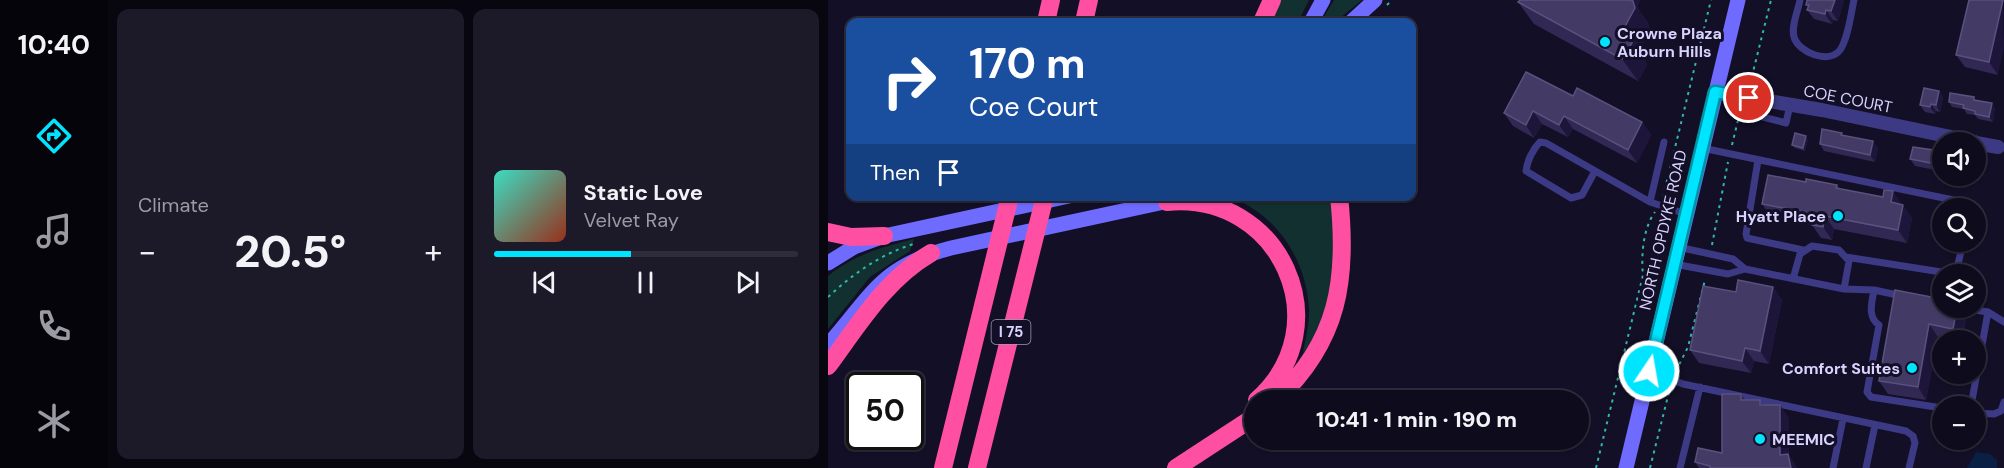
<!DOCTYPE html>
<meta charset="utf-8">
<style>
body{margin:0;font-family:"DM Sans",sans-serif;background:#1c1929;color:#f1f3f6;height:100vh;display:flex;flex-direction:column;font-size:22px;white-space:nowrap}
*{box-sizing:border-box;margin:0}
p{font-size:20px;color:#9b9ba3}
.icon{flex:none;width:33px;height:33px;fill:none;stroke:currentColor;stroke-width:2;stroke-linecap:round;stroke-linejoin:round}
.map{position:relative;flex:1;overflow:hidden}
.drawer{display:flex;flex-direction:column;gap:9px;padding:9px;background:#08060f;width:720px}
.drawer>*{flex:none}
.guide{position:absolute;left:18px;top:18px;width:570px;height:183px;border-radius:12px;box-shadow:0 2px 4px #0004,0 0 0 2px #2e2b3b;background:#1a4fa0;color:#fff;overflow:hidden}
.fabs{position:absolute;left:1104px;top:132px;display:grid;gap:12px}
.fabs a{display:grid;place-items:center;width:54px;height:54px;border-radius:50%;background:#0e0b1c;box-shadow:0 2px 4px #0004,0 0 0 2px #2e2b3b;font-size:30px}
.speed{position:absolute;left:18px;top:372px;display:flex;gap:12px;font-size:30px;font-weight:700;text-align:center}
.speed>*{display:grid;place-content:center;width:78px;height:78px;border-radius:50%;background:#0e0b1c;box-shadow:0 2px 4px #0004,0 0 0 2px #2e2b3b;line-height:1}
.speed .limit{border:3px solid #111;border-radius:9px;background:#fff;color:#111}
.pin{position:absolute;display:grid;place-items:center;width:51px;height:51px;color:#fff;margin:-26px;border:3px solid #fff;border-radius:50%;box-shadow:0 2px 6px #0007}
.me{position:absolute;width:66px;margin:-33px;rotate:12deg;stroke-linejoin:round;filter:drop-shadow(0 0 4px #0008)}
.turn{display:flex;align-items:center;gap:21px;height:126px;padding:0 24px;font-size:27px}
.turn .icon{width:78px;height:78px;stroke-width:2.5}
.turn b{display:block;font-size:42px;line-height:51px}
.then{display:flex;align-items:center;height:57px;padding:0 24px;background:#0003;gap:12px;font-size:22px}
.big{font-size:45px;font-weight:800;line-height:1.1}
.drawer .tile{flex:1;display:flex;flex-direction:column;justify-content:center;gap:9px;min-width:0;padding:0 21px;border-radius:12px;background:#1c1929}
.song{display:flex;align-items:center;gap:18px}
.cover{width:72px;height:72px;border-radius:9px;background:linear-gradient(135deg,hsl(170 70% 55%),hsl(10 70% 35%))}
.played{height:6px;border-radius:3px;background:linear-gradient(90deg,#00e5ff 45%,#2e2b3b 45%)}
.keys{display:flex;justify-content:space-around;direction:ltr}
.heat{display:flex;justify-content:space-between;align-items:center;font-size:33px;direction:ltr}
.drawer .tiles{flex:1;display:grid;gap:9px;grid-template-columns:repeat(2,1fr)}
.trip{position:absolute;left:416px;top:390px;width:345px;height:60px;border-radius:30px;background:#0e0b1c;box-shadow:0 2px 4px #0004,0 0 0 2px #2e2b3b;font-weight:800;line-height:60px;text-align:center}
main{display:flex;flex:1;min-height:0}
.tab-bar{display:flex;flex-direction:column;width:108px;justify-content:space-around;align-items:center;background:#06040b;color:#9b9ba3}
.tab-bar .icon{width:42px;height:42px}
.tab-bar .on{color:#00e5ff}
.tab-bar b{font-size:27px;color:#f1f3f6}
.map>svg:first-child{display:block}
.green{fill:#12302f}
.water{fill:#0a1f44}
.lines{fill:none;stroke-linecap:round;stroke-linejoin:round}
.path{stroke:#2fb8b0;stroke-width:2;stroke-dasharray:3 4.5;stroke-linecap:butt}
.service{stroke:#3d3a85;stroke-width:7}
.minor{stroke:#3d3a85;stroke-width:14}
.secondary{stroke:#6f6bff;stroke-width:15}
.motorway{stroke:#ff4fa3;stroke-width:18}
.wall{fill:#312854}
.shaded-wall{fill:#1d163a}
.building{fill:#433a66;stroke:#5a527e;stroke-width:1.5}
.route-casing{stroke:#0095a6;stroke-width:15}
.route{stroke:#00e5ff;stroke-width:10}
.poi-dot{fill:#00e5ff;stroke:#130f26;stroke-width:2}
.labels{text-anchor:middle;dominant-baseline:central;stroke-width:6;stroke-linejoin:round;paint-order:stroke}
.shield{fill:#130f26;stroke:#9e99be;stroke-width:1.5}
.shield-label{font-size:15px;font-weight:bold;fill:#d9d4ff}
.poi-label{font-size:16px;font-weight:bold;fill:#d9d4ff;stroke:#130f26;text-anchor:start}
.street-label{font-size:16px;fill:#d9d4ff;stroke:#130f26}
</style>
<main>
<nav class="tab-bar">
<b>10:40</b>
<svg class="icon on" aria-label="directions" viewBox="0 0 24 24"><path d="M12 3l9 9-9 9-9-9zM9 14v-3h6M13 9l2 2-2 2"/></svg>
<svg class="icon" aria-label="music" viewBox="0 0 24 24"><path d="M9 18V5l10-2v13"/><circle cx="6" cy="18" r="3"/><circle cx="16" cy="16" r="3"/></svg>
<svg class="icon" aria-label="phone" viewBox="0 0 24 24"><path d="M5 4h4l2 5-3 2q2 4 5 5l2-3 5 2v4C11 20 4 13 5 4z"/></svg>
<svg class="icon" aria-label="climate" viewBox="0 0 24 24"><path d="M12 3v18M4 7l16 10M4 17L20 7"/></svg>
</nav>
<section class="drawer">
<div class="tiles">
<div class="tile"><p>Climate</p>
<div class="heat"><a>−</a><b class="big">20.5°</b><a>+</a></div>
</div>
<div class="tile">
<div class="song"><i class="cover"></i><div><b>Static Love</b><p>Velvet Ray</p></div></div>
<div class="played"></div>
<div class="keys"><svg class="icon" aria-label="previous" viewBox="0 0 24 24"><path d="M18 5L8 12l10 7zM5 5v14"/></svg><svg class="icon" aria-label="pause" viewBox="0 0 24 24"><path d="M8 5v14M16 5v14"/></svg><svg class="icon" aria-label="next" viewBox="0 0 24 24"><path d="M6 5l10 7-10 7zM19 5v14"/></svg></div>
</div>
</div>
</section>
<div class="map">
<svg width="1176" height="468" viewBox="0 0 1176 468">
<rect width="100%" height="100%" fill="#130f26"/>
<!-- green -->
<path class="green" d="M 453,0 L 481,0 L 470,22 L 442,22 Z
M 506,0 L 534,0 L 507,22 L 493,22 Z
M 401,197 L 504,197 L 508,273 L 492,329 L 475,354 C 477,339 482,323 481,308 C 478,259 448,213 401,197 Z
M 86,239 L 82,251 L 42,277 L 0,329 L 0,276 C 25,255 55,247 86,239 Z"/>
<!-- water -->
<path class="water" d="M 1148,452 L 1162,454 L 1169,460 L 1169,468 L 1139,468 Z"/>
<g class="lines">
<!-- path -->
<path class="path" d="M 559,5 L 564,0
M 922,84 L 943,0
M 904,145 L 912,112
M 835,197 L 883,0
M 884,245 L 900,162
M 0,297 C 26,273 54,253 89,243
M 848,371 L 860,347 L 877,280
M 768,468 L 815,275 C 813,256 815,228 827,212
M 822,468 L 842,388"/>
<!-- service -->
<path class="service" d="M 972,0 C 970,11 963,26 966,37 C 970,52 1001,65 1012,50 C 1020,39 1023,13 1026,0
M 921,98 L 920,108 L 923,114 L 958,123 L 962,105
M 836,142 L 822,202 L 858,214
M 874,148 L 1135,202 L 1140,208
M 930,160 L 918,234 L 919,238 L 975,250
M 767,171 L 754,195 L 743,198 L 698,171 C 699,161 705,149 712,142 L 718,143 L 822,202
M 850,247 L 905,259 L 917,269
M 1018,257 L 1126,274 L 1129,269 L 1135,242
M 846,264 L 900,274 L 917,269 L 1016,289 L 1046,290 L 1074,296
M 965,279 L 972,254 L 984,246 L 1011,250 L 1021,261 L 1016,289
M 1046,290 C 1044,302 1039,317 1051,325 L 1039,392 L 1043,397 L 1114,408
M 1135,308 L 1160,312 L 1143,406
M 1160,312 L 1176,322
M 821,371 L 855,384 L 1078,431 L 1085,436 L 1087,443 L 1081,468
M 1148,413 L 1166,414 L 1173,411 L 1176,402
M 852,468 L 872,387
M 1005,468 L 1015,419
M 1038,468 L 1047,425"/>
<!-- minor -->
<path class="minor" d="M 887,92 L 994,110 L 1147,142
M 1148,143 L 1170,147"/>
<!-- secondary -->
<path class="secondary" d="M 483,22 L 495,0
M 523,22 L 547,0
M 0,263 L 26,247 L 56,236 L 241,196
M 0,345 C 44,295 53,266 123,248 L 350,199
M 798,468 L 910,0"/>
<!-- motorway -->
<path class="motorway" d="M 218,22 L 223,0
M 256,22 L 261,0
M 434,22 L 444,0
M 339,202 C 452,191 513,326 429,400
M 0,232 L 23,237 L 56,236
M 0,366 C 31,324 57,280 103,253
M 448,400 C 511,341 520,279 511,196
M 115,468 L 182,196
M 149,468 L 217,196
M 348,468 L 426,417"/>
</g>
<!-- wall -->
<path class="wall" d="M 692,0 L 812,0 L 809,7 L 820,23 L 822,30 L 811,50 L 817,59 L 819,65 L 810,81 L 706,24 L 690,2 Z
M 1016,0 L 1010,21 L 1005,20 L 1004,24 L 986,19 L 979,10 L 980,7 L 978,5 Z
M 1141,0 L 1170,75 L 1137,67 L 1128,55 Z
M 1111,91 L 1115,97 L 1112,112 L 1108,111 L 1107,114 L 1097,112 L 1092,105 Z
M 745,96 L 814,122 L 823,135 L 809,163 L 745,129 L 740,137 L 714,124 L 706,138 L 685,126 L 676,113 Z
M 1148,100 L 1167,108 L 1165,122 L 1150,119 L 1147,115 L 1139,114 L 1136,109 L 1124,107 L 1121,102 Z
M 1016,136 L 1050,148 L 1047,162 L 996,151 L 992,144 Z
M 980,139 L 977,151 L 967,148 L 964,145 Z
M 1105,150 L 1110,157 L 1107,170 L 1087,166 L 1082,159 Z
M 978,182 L 1009,185 L 1012,189 L 1074,204 L 1084,218 L 1079,243 L 1006,229 L 1004,240 L 993,238 L 984,225 L 943,217 L 934,204 Z
M 945,287 L 954,300 L 941,364 L 926,361 L 923,373 L 871,363 L 862,350 Z
M 1067,290 L 1139,315 L 1134,340 L 1128,340 L 1110,337 L 1098,400 L 1060,394 L 1051,381 Z
M 913,394 L 917,400 L 935,405 L 961,418 L 961,455 L 969,468 L 871,468 L 867,462 L 894,453 Z"/>
<!-- shaded-wall -->
<path class="shaded-wall" d="M 794,0 L 812,0 L 809,7 L 820,23 L 822,30 L 811,50 L 817,59 L 819,65 L 810,81 L 794,59 Z
M 1007,0 L 1016,0 L 1010,21 L 1003,11 Z
M 1175,0 L 1176,48 L 1170,75 L 1161,62 Z
M 998,10 L 1005,20 L 1004,24 L 997,14 Z
M 1111,91 L 1115,97 L 1112,112 L 1108,105 Z
M 1164,103 L 1167,108 L 1165,122 L 1161,117 Z
M 1103,104 L 1108,111 L 1107,114 L 1102,107 Z
M 705,111 L 714,124 L 706,138 L 698,125 Z
M 736,116 L 745,129 L 740,137 L 731,125 Z
M 814,122 L 823,135 L 809,163 L 800,150 Z
M 978,136 L 980,139 L 977,151 L 975,148 Z
M 1045,141 L 1050,148 L 1047,162 L 1042,155 Z
M 1105,150 L 1110,157 L 1107,170 L 1103,163 Z
M 1065,191 L 1074,204 L 1063,202 Z
M 1075,205 L 1084,218 L 1079,243 L 1070,230 Z
M 997,216 L 1006,229 L 1004,240 L 995,227 Z
M 945,287 L 954,300 L 941,364 L 932,351 Z
M 1129,308 L 1134,308 L 1139,315 L 1134,340 L 1133,340 L 1125,329 Z
M 1101,324 L 1110,337 L 1098,400 L 1090,387 Z
M 917,348 L 926,361 L 923,373 L 914,361 Z
M 952,405 L 961,418 L 961,455 L 969,468 L 963,468 L 952,455 Z"/>
<!-- building -->
<path class="building" d="M 692,0 L 803,0 L 805,1 L 807,8 L 794,32 L 802,37 L 804,43 L 794,59 L 690,2 Z
M 979,0 L 1007,0 L 1003,11 L 998,10 L 997,14 L 979,10 L 981,5 L 978,5 Z
M 1141,0 L 1175,0 L 1161,62 L 1128,55 Z
M 698,72 L 745,96 L 749,88 L 814,122 L 800,150 L 736,116 L 731,125 L 705,111 L 698,125 L 676,113 Z
M 1096,88 L 1111,91 L 1108,105 L 1103,104 L 1102,107 L 1092,105 Z
M 1122,93 L 1146,97 L 1146,100 L 1164,103 L 1161,117 L 1147,114 L 1147,111 L 1135,108 L 1136,105 L 1121,102 Z
M 994,129 L 1014,133 L 1013,135 L 1045,141 L 1042,155 L 992,144 Z
M 967,133 L 978,136 L 975,148 L 964,145 Z
M 1085,147 L 1105,150 L 1103,163 L 1082,159 Z
M 940,175 L 978,182 L 978,179 L 1009,185 L 1008,188 L 1055,197 L 1056,190 L 1065,191 L 1063,202 L 1075,205 L 1070,230 L 997,216 L 995,227 L 984,225 L 986,214 L 934,204 Z
M 910,280 L 945,287 L 932,351 L 917,348 L 914,361 L 862,350 L 875,286 L 908,292 Z
M 1067,290 L 1114,299 L 1114,308 L 1129,308 L 1125,329 L 1101,324 L 1090,387 L 1051,381 Z
M 894,394 L 913,394 L 913,400 L 932,400 L 932,405 L 952,405 L 952,455 L 960,454 L 963,468 L 882,468 L 882,466 L 867,462 L 870,448 L 894,453 Z"/>
<g class="lines">
<defs>
<path id="route" d="M 821,371 L 887,92 L 921,98"/>
</defs>
<!-- route casing -->
<use href="#route" class="route-casing"/>
<!-- route -->
<use href="#route" class="route"/>
</g>
<!-- markers -->
<g class="poi-dot">
<circle cx="777" cy="42" r="6"/>
<circle cx="1010" cy="216" r="6"/>
<circle cx="1084" cy="368" r="6"/>
<circle cx="932" cy="439" r="6"/>
</g>
<g class="labels">
<!-- shield labels -->
<rect class="shield" x="163.5" y="320" width="39" height="24" rx="4.5"/>
<g class="shield-label">
<text x="183" y="332">I 75</text>
</g>
<!-- poi labels -->
<g class="poi-label">
<text x="789" y="33">Crowne Plaza<tspan x="789" dy="18">Auburn Hills</tspan></text>
<text x="998" y="216" text-anchor="end">Hyatt Place</text>
<text x="1072" y="368" text-anchor="end">Comfort Suites</text>
<text x="944" y="439">MEEMIC</text>
</g>
<!-- street labels -->
<g class="street-label">
<text transform="translate(1020 99) rotate(11)">COE COURT</text>
<text transform="translate(835 230) rotate(-77)">NORTH OPDYKE ROAD</text>
</g>
</g>
</svg>
<div class="fabs">
<a><svg class="icon" aria-label="sound" viewBox="0 0 24 24"><path d="M4 9h4l5-4v14l-5-4H4zM17 9q2 3 0 6"/></svg></a>
<a><svg class="icon" aria-label="search" viewBox="0 0 24 24"><circle cx="10" cy="10" r="6"/><path d="M15 15l6 6"/></svg></a>
<a><svg class="icon" aria-label="layers" viewBox="0 0 24 24"><path d="M12 4l9 5-9 5-9-5zM3 14l9 5 9-5"/></svg></a>
<a>+</a>
<a>−</a>
</div>
<div class="speed"><div class="limit">50</div></div>
<div class="pin" style="left:921px;top:98px;background:#d93025"><svg class="icon" aria-label="arrive" viewBox="0 0 24 24"><path d="M6 21V4h12l-3 4 3 4H6"/></svg></div>
<svg class="me" style="left:821px;top:371px" viewBox="-20 -20 40 40"><circle r="17" fill="#00e5ff" stroke="#fff" stroke-width="3"/><path d="M0-11L8 9 0 5-8 9z" fill="#fff"/></svg>
<div class="trip">10:41 · 1 min · 190 m</div>
<div class="guide">
<div class="turn"><svg class="icon" aria-label="right" viewBox="0 0 24 24"><path d="M7 20v-9h11M14 6l5 5-5 5"/></svg><div><b>170 m</b>Coe Court</div></div>
<div class="then">Then<svg class="icon" aria-label="arrive" viewBox="0 0 24 24"><path d="M6 21V4h12l-3 4 3 4H6"/></svg></div>
</div>
</div>
</main>
